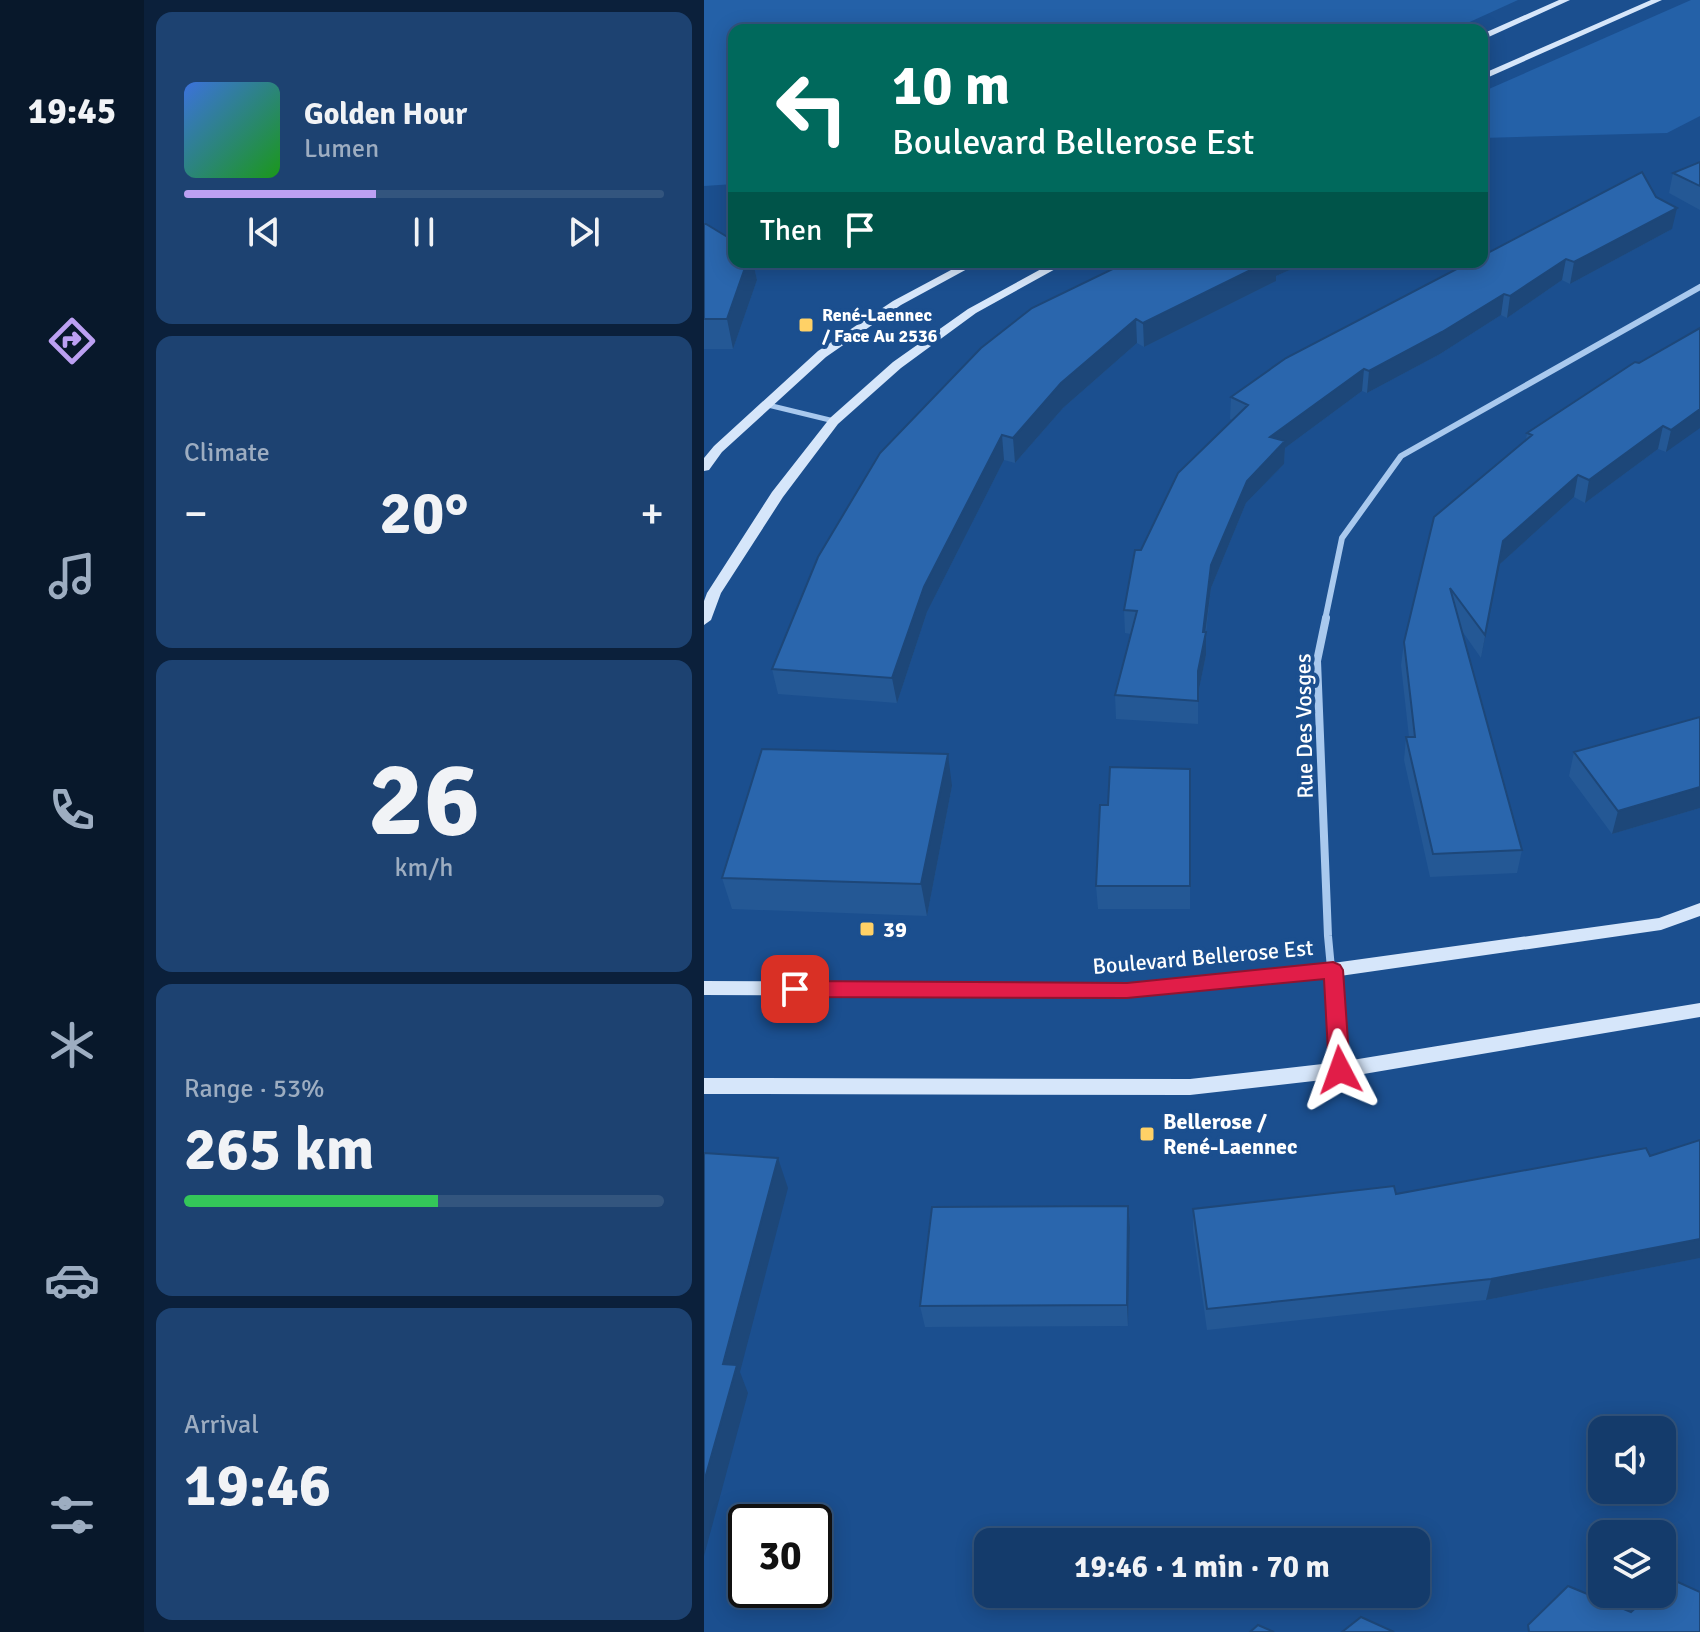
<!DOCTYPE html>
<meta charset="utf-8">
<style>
body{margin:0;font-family:Signika,sans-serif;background:#1d4271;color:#f1f3f6;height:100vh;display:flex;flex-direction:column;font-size:30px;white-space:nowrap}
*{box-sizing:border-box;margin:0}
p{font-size:26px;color:#9dadc1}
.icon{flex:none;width:44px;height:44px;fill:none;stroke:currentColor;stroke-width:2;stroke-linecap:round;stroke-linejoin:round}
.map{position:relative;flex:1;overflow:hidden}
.sheet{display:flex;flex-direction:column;gap:12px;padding:12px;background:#0b203b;width:560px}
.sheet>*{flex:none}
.top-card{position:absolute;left:24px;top:24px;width:760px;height:244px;border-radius:16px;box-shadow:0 4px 20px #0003,0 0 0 2px #33557e;background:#00695c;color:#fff;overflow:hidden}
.buttons{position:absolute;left:884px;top:1416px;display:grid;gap:16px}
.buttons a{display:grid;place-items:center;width:88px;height:88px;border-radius:16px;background:#143b6b;box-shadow:0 4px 20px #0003,0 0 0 2px #33557e;font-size:40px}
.speed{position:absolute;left:24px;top:1504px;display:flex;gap:16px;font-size:40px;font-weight:700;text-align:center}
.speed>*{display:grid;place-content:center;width:104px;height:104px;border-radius:50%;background:#143b6b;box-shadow:0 4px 20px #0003,0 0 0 2px #33557e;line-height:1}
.speed .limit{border:4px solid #111;border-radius:12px;background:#fff;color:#111}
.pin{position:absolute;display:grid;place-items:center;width:68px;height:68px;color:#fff;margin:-34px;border-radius:16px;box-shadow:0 4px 12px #0006}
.me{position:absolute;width:88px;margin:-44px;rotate:356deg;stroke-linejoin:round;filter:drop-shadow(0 0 6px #0008)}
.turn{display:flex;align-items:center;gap:28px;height:168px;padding:0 32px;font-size:36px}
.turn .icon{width:104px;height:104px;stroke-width:2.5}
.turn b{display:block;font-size:56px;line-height:68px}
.then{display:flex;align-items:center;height:76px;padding:0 32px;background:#0003;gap:16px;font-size:30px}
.big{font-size:60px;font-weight:800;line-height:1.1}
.sheet .widget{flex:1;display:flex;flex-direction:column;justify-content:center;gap:12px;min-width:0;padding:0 28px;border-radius:16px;background:#1d4271}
.sheet .dial{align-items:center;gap:0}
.dial b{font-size:104px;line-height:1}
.song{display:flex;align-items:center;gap:24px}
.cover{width:96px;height:96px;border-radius:12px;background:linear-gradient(135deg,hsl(220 70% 55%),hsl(120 70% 35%))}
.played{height:8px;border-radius:4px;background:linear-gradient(90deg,#bca0f2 40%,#33557e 40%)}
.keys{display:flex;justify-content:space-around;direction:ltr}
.heat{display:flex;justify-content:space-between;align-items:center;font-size:44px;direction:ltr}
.charge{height:12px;border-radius:6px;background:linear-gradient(90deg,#34c759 53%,#33557e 0)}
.trip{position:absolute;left:270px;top:1528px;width:456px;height:80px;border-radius:16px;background:#143b6b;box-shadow:0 4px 20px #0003,0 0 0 2px #33557e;font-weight:800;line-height:80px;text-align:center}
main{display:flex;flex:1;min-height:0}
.tab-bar{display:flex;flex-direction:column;width:144px;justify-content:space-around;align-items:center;background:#08182b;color:#9dadc1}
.tab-bar .icon{width:56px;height:56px}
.tab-bar .current{color:#bca0f2}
.tab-bar b{font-size:36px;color:#f1f3f6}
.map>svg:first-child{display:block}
.green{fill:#2461a8}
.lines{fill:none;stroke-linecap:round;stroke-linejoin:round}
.lane{stroke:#a9c9ee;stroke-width:5}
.street-far2{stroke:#a9c9ee;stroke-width:6}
.street-far1{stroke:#a9c9ee;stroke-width:8}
.street{stroke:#a9c9ee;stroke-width:10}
.secondary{fill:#d6e6fa;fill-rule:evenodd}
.wall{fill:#245895}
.shaded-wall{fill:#1d4779}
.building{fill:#2a66ad;stroke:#1d4779;stroke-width:2}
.route{fill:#e11d48;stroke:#92132f;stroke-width:2}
.poi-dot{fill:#ffd166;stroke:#1b4f8f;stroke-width:3}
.labels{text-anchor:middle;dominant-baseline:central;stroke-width:8;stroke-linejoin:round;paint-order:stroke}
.far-poi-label{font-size:18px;font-weight:bold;fill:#fff;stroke:#1b4f8f;text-anchor:start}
.street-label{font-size:22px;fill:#fff;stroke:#1b4f8f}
.poi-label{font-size:22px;font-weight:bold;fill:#fff;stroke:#1b4f8f;text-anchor:start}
</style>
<main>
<nav class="tab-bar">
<b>19:45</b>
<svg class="icon current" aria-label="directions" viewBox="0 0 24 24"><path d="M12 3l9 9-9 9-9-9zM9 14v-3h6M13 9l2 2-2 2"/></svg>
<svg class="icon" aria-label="music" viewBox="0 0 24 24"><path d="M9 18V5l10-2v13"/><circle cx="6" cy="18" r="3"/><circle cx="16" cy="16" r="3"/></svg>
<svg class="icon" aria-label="phone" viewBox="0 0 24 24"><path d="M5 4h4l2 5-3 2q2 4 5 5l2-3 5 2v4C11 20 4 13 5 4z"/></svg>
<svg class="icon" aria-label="climate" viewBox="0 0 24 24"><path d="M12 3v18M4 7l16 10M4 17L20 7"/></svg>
<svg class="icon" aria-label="car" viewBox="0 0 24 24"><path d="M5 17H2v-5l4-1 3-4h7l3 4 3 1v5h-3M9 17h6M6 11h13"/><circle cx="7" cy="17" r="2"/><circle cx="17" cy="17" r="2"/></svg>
<svg class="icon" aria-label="filters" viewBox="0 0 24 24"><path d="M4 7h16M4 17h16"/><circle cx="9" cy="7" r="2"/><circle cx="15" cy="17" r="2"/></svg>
</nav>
<section class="sheet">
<div class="widget">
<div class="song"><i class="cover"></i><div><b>Golden Hour</b><p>Lumen</p></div></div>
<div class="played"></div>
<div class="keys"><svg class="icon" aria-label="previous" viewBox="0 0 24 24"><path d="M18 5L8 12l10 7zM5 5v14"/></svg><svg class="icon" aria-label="pause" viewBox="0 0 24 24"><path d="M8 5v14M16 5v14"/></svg><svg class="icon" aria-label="next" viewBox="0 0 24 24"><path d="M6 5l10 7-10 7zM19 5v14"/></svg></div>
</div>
<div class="widget"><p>Climate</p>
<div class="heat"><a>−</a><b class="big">20°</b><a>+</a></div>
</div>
<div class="widget dial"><b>26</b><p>km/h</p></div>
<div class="widget"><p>Range · 53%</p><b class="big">265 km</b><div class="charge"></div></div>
<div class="widget"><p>Arrival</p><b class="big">19:46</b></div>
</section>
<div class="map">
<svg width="996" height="1632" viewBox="0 0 996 1632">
<rect width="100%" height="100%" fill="#1b4f8f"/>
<!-- green -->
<path class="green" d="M 0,0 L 814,0 L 748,30 L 30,30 L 30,184 L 0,186 Z
M 987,0 L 996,0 L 996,116 L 963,133 L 778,138 L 778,92 Z"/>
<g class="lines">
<!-- lane -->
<path class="lane" d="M 64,405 L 130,421"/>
<!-- street-far2 -->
<path class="street-far2" d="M 621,620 L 638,538 L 697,456 L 996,287"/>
<!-- street-far1 -->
<path class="street-far1" d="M 622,618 L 613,661 L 624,936 L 636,1065"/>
<!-- street -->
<path class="street" d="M 635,1063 L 636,1069"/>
<!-- secondary -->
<path class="secondary" d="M 855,0 L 866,0 L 778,40 L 778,34 Z
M 947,0 L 958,0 L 778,80 L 778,74 Z
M 262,262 L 276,262 L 197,305 L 122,357 L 18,452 L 5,470 L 0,471 L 0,458 L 10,446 L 114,351 L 189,301 Z
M 350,262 L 364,262 L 272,313 L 197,368 L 134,424 L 79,497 L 17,593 L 7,620 L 0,625 L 0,601 L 3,593 L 68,492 L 126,418 L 189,362 L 264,309 Z
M 996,903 L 996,916 L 957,930 L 629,977 L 423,997 L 0,995 L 0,981 L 423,983 L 629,963 L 955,918 Z
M 996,1003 L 996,1017 L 636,1078 L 486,1095 L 0,1094 L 0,1078 L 486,1079 L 636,1062 Z"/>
</g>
<!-- wall -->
<path class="wall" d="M 996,162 L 996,210 L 965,193 L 969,173 Z
M 0,224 L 30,262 L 49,262 L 53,280 L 29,349 L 0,349 Z
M 968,229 L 866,284 L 858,280 L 803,318 L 797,315 L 736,354 L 663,393 L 658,391 L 581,448 L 580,464 L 542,503 L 507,588 L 502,632 L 502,655 L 494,694 L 494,724 L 412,719 L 411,695 L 427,634 L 421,633 L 420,610 L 437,550 L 528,420 L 526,419 L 527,397 L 766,262 Z
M 423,262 L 604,262 L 572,276 L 572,281 L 440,347 L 433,343 L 359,408 L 311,463 L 300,460 L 223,612 L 193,703 L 74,694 L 68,669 Z
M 996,328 L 962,452 L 954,449 L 881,503 L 870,497 L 796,564 L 777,658 L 758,631 L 818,850 L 813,873 L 726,877 L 700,760 L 702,737 L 705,737 L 697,665 L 700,642 L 822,440 L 823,433 L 935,363 Z
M 996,717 L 996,808 L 908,834 L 865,776 L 870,752 Z
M 486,769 L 486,909 L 394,909 L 392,886 L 404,805 Z
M 248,786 L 223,916 L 28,909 L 18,878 Z
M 996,1140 L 996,1258 L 782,1300 L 503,1330 L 489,1230 L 489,1209 L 692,1194 L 946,1156 Z
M 426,1228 L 424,1326 L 221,1327 L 216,1306 Z"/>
<!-- shaded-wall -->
<path class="shaded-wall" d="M 782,141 L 779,163 L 778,163 L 778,142 Z
M 973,208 L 968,229 L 866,284 L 870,262 Z
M 862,259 L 858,280 L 803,318 L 806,296 Z
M 43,262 L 49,262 L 53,280 L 29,349 L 23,319 Z
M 563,262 L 604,262 L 572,276 L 572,281 L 440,347 L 439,323 Z
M 800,294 L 797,315 L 736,354 L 663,393 L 665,371 Z
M 432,319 L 433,343 L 359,408 L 311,463 L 309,438 L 357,383 Z
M 660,369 L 658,391 L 581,448 L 580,464 L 542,503 L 507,588 L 500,642 L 502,632 L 502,655 L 494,694 L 494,671 L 507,565 L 543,481 L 566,437 Z
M 996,409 L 996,428 L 962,452 L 967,430 Z
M 959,426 L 954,449 L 881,503 L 885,480 Z
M 298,435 L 300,460 L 223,612 L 193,703 L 188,678 L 220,587 Z
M 874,475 L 870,497 L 796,564 L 777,658 L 799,541 Z
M 244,754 L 248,786 L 223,916 L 217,884 Z
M 996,787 L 996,808 L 908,834 L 914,811 Z
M 74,1158 L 84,1188 L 36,1372 L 44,1393 L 0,1556 L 0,1482 L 19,1364 Z
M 424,1206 L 426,1228 L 424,1326 L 423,1305 Z
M 996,1239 L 996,1258 L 782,1300 L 787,1279 Z"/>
<!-- building -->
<path class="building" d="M 996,162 L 996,186 L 969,173 Z
M 938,172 L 952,197 L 973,208 L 870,262 L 862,259 L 806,296 L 800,294 L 738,332 L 665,371 L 660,369 L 566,437 L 581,441 L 543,481 L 507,565 L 499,632 L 502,632 L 494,671 L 494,701 L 411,695 L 433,611 L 420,610 L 431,550 L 437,550 L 474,473 L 544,405 L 527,397 L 582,358 L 766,262 L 778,262 L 778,256 Z
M 0,224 L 2,224 L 30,241 L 30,262 L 43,262 L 23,319 L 0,319 Z
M 423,262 L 563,262 L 439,323 L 432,319 L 357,383 L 309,438 L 298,435 L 220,587 L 188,678 L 68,669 L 114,557 L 176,453 L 277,348 L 328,308 Z
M 996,328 L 996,409 L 967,430 L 959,426 L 885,480 L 874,475 L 799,541 L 781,635 L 746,588 L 818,850 L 729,854 L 702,737 L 711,737 L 700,642 L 730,517 L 828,435 L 823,433 L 931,362 L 935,363 Z
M 996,717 L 996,787 L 914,811 L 870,752 Z
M 58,749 L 244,754 L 217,884 L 18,878 Z
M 406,767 L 486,769 L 486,886 L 392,886 L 396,805 L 404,805 Z
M 996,1140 L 996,1239 L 787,1279 L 503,1309 L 489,1209 L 690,1186 L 692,1194 L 942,1148 L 946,1156 Z
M 0,1153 L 74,1158 L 19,1364 L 33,1365 L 0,1482 Z
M 424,1206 L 423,1305 L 216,1306 L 228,1207 Z
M 965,1578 L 996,1592 L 996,1632 L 825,1632 L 824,1625 L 864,1586 L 927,1612 L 947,1594 L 958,1594 L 958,1584 Z
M 657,1617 L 690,1632 L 638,1632 Z
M 554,1625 L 570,1632 L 546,1632 Z"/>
<!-- route -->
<path class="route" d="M 629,962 L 636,965 L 639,970 L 646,1070 L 643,1076 L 636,1079 L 628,1076 L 625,1070 L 620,979 L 423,998 L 91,997 L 84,994 L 81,989 L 84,983 L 91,981 L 423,983 Z"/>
<!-- markers -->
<g class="poi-dot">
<rect x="94" y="317" width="16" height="16" rx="4"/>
<rect x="155" y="921" width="16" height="16" rx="4"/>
<rect x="435" y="1126" width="16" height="16" rx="4"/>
</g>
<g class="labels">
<!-- far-poi labels -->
<g class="far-poi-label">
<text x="118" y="315">René-Laennec<tspan x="118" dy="21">/ Face Au 2536</tspan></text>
</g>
<!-- street labels -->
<g class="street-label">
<text transform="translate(600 726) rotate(-91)">Rue Des Vosges</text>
<text transform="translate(499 957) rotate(-5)">Boulevard Bellerose Est</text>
</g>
<!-- poi labels -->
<g class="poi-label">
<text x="179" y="929">39</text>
<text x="459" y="1121">Bellerose /<tspan x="459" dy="25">René-Laennec</tspan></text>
</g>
</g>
</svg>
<div class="buttons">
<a><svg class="icon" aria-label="sound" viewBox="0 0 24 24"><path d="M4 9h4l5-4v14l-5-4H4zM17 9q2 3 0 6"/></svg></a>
<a><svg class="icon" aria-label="layers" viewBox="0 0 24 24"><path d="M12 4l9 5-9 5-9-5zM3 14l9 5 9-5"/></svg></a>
</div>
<div class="speed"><div class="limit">30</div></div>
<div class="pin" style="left:91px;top:989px;background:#d93025"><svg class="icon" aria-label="arrive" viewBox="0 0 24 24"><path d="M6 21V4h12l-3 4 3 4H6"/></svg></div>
<svg class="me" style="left:636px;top:1070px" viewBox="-20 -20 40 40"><path d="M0-17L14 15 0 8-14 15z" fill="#e11d48" stroke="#fff" stroke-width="4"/></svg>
<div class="trip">19:46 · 1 min · 70 m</div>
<div class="top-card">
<div class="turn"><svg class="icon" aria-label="left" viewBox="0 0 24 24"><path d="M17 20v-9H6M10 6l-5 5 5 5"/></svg><div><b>10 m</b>Boulevard Bellerose Est</div></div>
<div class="then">Then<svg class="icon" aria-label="arrive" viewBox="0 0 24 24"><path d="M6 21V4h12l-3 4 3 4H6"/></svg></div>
</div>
</div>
</main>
